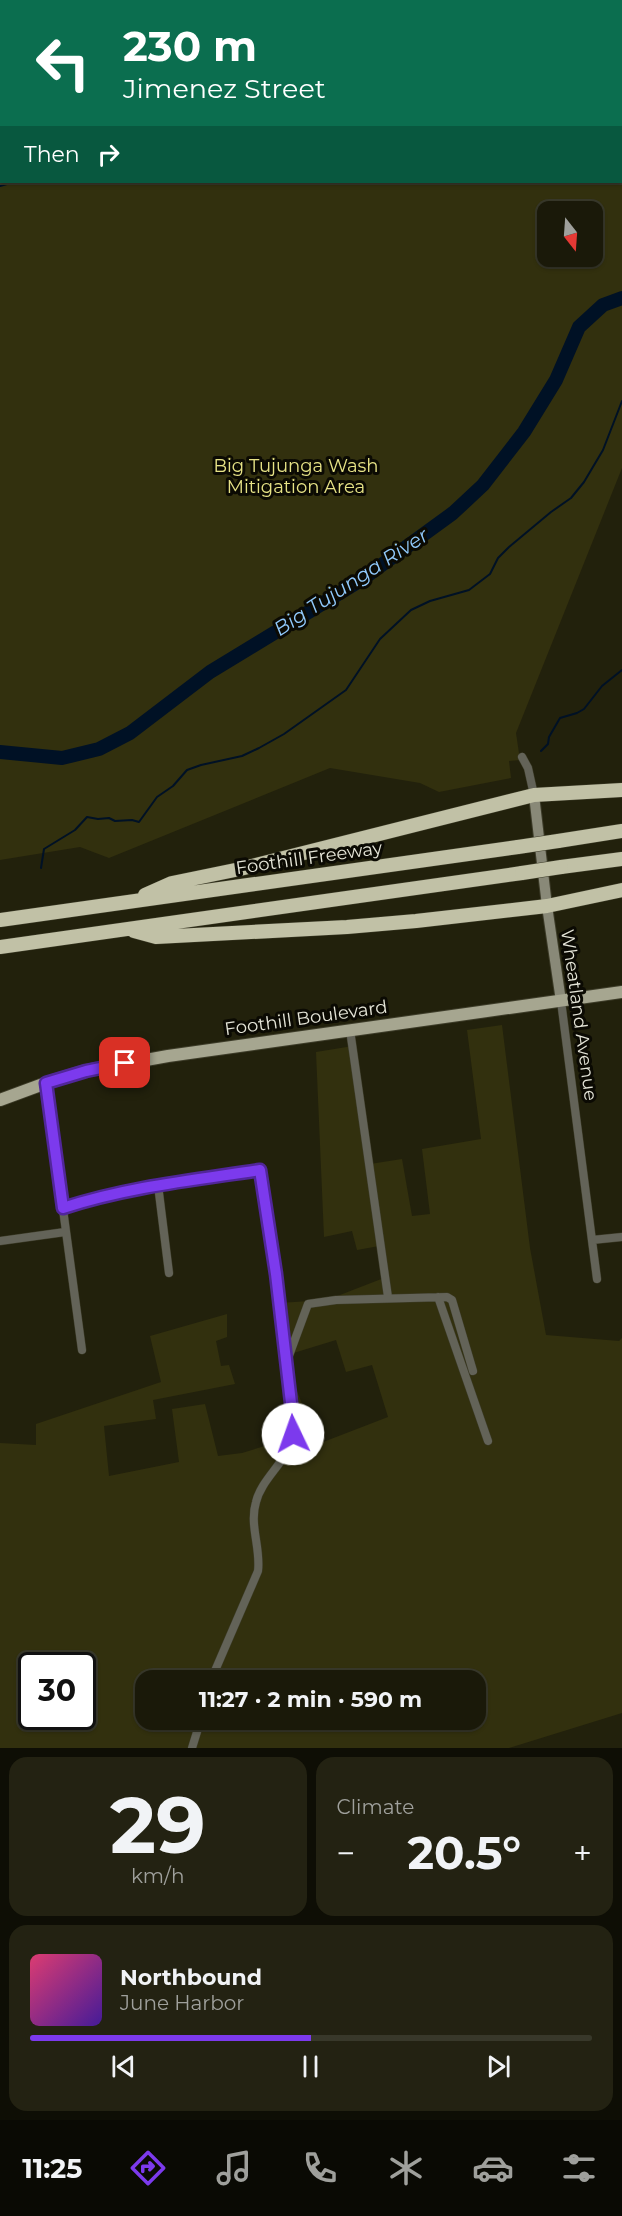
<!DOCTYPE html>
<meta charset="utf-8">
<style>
body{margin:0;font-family:Montserrat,sans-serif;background:#232212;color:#f1f3f6;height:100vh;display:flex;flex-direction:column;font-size:22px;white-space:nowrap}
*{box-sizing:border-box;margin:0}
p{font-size:20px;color:#9fa09c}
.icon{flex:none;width:33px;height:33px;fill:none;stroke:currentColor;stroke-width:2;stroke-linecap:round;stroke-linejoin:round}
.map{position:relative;height:1748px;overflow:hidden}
.sheet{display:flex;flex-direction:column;gap:9px;padding:9px;background:#0e0e05;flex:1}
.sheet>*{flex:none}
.guide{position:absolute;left:0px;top:0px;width:622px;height:183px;box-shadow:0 2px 4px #0004,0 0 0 2px #38382a;background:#0b6e4f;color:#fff;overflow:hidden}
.needle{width:39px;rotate:163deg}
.buttons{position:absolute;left:537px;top:201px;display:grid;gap:12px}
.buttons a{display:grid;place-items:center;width:66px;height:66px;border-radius:12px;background:#1a1909;box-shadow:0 2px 4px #0004,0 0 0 2px #38382a;font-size:30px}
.speed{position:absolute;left:18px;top:1652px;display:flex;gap:12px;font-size:30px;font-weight:700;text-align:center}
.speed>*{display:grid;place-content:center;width:78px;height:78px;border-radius:50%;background:#1a1909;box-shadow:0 2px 4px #0004,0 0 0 2px #38382a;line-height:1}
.speed .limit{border:3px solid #111;border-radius:9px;background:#fff;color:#111}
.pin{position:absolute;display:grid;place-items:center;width:51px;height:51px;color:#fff;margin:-26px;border-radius:12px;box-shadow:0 3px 9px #0006}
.me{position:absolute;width:66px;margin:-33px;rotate:357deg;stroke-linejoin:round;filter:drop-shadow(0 0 4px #0008)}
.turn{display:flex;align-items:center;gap:21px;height:126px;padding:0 24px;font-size:27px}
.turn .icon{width:78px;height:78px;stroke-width:2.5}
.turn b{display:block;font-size:42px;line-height:51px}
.then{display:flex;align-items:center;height:57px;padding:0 24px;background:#0003;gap:12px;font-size:22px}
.big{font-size:45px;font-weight:700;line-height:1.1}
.sheet .widget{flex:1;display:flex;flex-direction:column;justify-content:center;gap:9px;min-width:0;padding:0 21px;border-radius:18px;background:#232212}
.sheet .dial{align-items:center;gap:0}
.dial b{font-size:78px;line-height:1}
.song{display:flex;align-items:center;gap:18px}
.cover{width:72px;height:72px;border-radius:9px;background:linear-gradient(135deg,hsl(340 70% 55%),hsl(260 70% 35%))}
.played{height:6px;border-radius:3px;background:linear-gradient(90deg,#7c3aed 50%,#38382a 50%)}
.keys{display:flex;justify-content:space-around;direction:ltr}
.heat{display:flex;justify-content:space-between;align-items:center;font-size:33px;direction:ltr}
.sheet .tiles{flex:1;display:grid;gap:9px;grid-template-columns:1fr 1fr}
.widget:last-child{grid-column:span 2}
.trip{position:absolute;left:135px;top:1670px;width:351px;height:60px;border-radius:18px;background:#1a1909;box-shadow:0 2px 4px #0004,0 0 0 2px #38382a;font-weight:700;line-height:60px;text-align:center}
.menu{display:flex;height:96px;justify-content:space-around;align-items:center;background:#0a0a04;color:#9fa09c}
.menu .icon{width:42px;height:42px}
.menu .active{color:#7c3aed}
.menu b{font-size:27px;color:#f1f3f6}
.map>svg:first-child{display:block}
.green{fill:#32300e;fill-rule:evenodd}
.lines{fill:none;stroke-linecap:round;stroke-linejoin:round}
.stream{stroke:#001125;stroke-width:2}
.river{stroke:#001125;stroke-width:14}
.street-casing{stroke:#3d3c29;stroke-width:9}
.secondary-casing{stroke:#3d3c29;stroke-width:12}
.primary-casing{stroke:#3d3c29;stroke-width:14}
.highway-casing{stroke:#3d3c29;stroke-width:15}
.street{stroke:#636358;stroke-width:8}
.secondary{stroke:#898978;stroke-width:10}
.primary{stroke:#a6a690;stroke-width:12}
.highway{stroke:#c1c1a6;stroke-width:14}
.highway-bridge-casing{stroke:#3d3c29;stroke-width:15;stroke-linecap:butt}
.highway-bridge{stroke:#c1c1a6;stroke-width:14}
.route-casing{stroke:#51269a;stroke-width:15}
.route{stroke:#7c3aed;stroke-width:10}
.labels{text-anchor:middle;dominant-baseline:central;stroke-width:6;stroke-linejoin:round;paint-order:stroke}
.park-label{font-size:18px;fill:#e7e386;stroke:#0b0a03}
.street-label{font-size:18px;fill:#e5e5d8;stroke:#0b0a03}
.water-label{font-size:20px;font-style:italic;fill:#91cafc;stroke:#0b0a03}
</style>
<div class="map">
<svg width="622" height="1748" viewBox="0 0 622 1748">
<rect width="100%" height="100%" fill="#22210c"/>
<!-- green -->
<path class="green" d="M 622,35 L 622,468 L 516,733 L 520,760 L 509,761 L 511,778 L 439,792 L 420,783 L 330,768 L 109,858 L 80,847 L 0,860 L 0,162 L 2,182 L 621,182 ZM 548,212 L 592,212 L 592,256 L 548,256 Z
M 502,1025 L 530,1248 L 546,1335 L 619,1341 L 622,1338 L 622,1713 L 509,1748 L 0,1748 L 0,1443 L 36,1445 L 36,1424 L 161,1382 L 150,1336 L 227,1314 L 227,1337 L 216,1341 L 221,1366 L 229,1365 L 235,1384 L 153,1400 L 156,1419 L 104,1426 L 109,1476 L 179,1462 L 172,1409 L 205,1404 L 218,1456 L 242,1453 L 294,1437 L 293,1381 L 318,1444 L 388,1417 L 372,1365 L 346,1372 L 336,1340 L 287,1355 L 278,1303 L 327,1300 L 389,1276 L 379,1246 L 357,1250 L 352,1231 L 324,1237 L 316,1052 L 353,1046 L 370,1164 L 402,1159 L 412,1216 L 430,1214 L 422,1149 L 481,1139 L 467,1030 ZM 32,1665 L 82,1665 L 82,1716 L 32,1716 ZM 146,1680 L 476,1680 L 476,1719 L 146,1719 Z"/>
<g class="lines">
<!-- stream -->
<path class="stream" d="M 621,127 L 622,127
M 0,186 L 14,182
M 541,751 L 548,744 L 549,737 L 560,718 L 577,713 L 584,709 L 602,686 L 622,670
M 41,868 L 44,849 L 75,830 L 87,817 L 98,819 L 109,818 L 115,821 L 132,820 L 139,822 L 157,797 L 173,786 L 187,770 L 201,765 L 242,756 L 259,748 L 284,734 L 346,690 L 380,639 L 411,610 L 430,601 L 469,590 L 490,574 L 498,558 L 509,547 L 551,512 L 571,498 L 584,482 L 603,450 L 622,401"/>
<!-- river -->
<path class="river" d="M 0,752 L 62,758 L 99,749 L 130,733 L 210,672 L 361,580 L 453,513 L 483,485 L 524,432 L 556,380 L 579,327 L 603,305 L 622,298"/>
<defs>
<path id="street" d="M 426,0 L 426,2
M 19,2 L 22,0
M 0,10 L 2,9
M 522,757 L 528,768 L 534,795
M 561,1001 L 597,1279
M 350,1030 L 388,1297
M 46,1083 L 82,1350
M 158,1185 L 169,1273
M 63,1208 C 127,1187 194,1180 260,1170 C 269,1232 278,1294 286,1357 C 289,1380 296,1412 293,1434 C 289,1461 262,1477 256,1502 C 249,1525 261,1548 258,1571 L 211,1680
M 592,1240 L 622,1237
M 0,1241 L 65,1232
M 438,1297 L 488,1441
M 287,1361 L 308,1304 L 336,1300 L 447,1297 L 452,1300 L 473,1371
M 192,1748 L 201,1719"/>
<path id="secondary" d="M 621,21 L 622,21
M 0,148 L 2,148
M 534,795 L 547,906 L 561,1001"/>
<path id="primary" d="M 0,1100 L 46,1083 L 85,1071 L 168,1056 L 622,992"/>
<path id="highway" d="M 558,841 L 622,831
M 561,867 L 622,859
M 145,895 L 172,883 L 240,869 L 534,795 L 622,790
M 0,920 L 518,847
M 134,931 L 156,937 L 347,927 L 416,921 L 547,906 L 622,890
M 0,947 L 522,873"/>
</defs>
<!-- street casing -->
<use href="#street" class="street-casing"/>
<!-- secondary casing -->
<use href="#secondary" class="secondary-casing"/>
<!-- primary casing -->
<use href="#primary" class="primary-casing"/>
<!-- highway casing -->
<use href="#highway" class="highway-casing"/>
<!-- street -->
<use href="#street" class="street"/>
<!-- secondary -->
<use href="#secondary" class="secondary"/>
<!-- primary -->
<use href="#primary" class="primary"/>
<!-- highway -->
<use href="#highway" class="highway"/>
<defs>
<path id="highway-bridge" d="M 518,847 L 558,841
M 522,873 L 561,867"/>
</defs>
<!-- highway-bridge casing -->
<use href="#highway-bridge" class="highway-bridge-casing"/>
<!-- highway-bridge -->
<use href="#highway-bridge" class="highway-bridge"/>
</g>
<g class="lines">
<defs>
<path id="route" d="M 125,1063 L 86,1071 L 46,1083 L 63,1208 C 127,1187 194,1180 260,1170 L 276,1274 L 291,1403 L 293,1434"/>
</defs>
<!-- route casing -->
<use href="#route" class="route-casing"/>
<!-- route -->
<use href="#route" class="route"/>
</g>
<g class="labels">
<!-- park labels -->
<g class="park-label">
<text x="296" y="466">Big Tujunga Wash<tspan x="296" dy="21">Mitigation Area</tspan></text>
</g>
<!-- street labels -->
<g class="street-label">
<text transform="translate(309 858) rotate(-8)">Foothill Freeway</text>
<text transform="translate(579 1015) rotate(82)">Wheatland Avenue</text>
<text transform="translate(306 1018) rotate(-8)">Foothill Boulevard</text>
</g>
<!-- water labels -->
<g class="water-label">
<text transform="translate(351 582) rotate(-33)">Big Tujunga River</text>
</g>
</g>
</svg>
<div class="buttons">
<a><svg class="needle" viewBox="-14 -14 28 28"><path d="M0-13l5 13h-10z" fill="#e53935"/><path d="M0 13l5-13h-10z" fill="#9fa09c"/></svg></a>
</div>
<div class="speed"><div class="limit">30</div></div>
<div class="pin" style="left:125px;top:1063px;background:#d93025"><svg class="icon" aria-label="arrive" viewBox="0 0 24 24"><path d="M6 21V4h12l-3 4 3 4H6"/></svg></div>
<svg class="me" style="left:293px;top:1434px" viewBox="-20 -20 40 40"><circle r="19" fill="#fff"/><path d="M0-13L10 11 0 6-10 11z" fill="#7c3aed"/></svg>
<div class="trip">11:27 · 2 min · 590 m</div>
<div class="guide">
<div class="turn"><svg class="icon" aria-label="left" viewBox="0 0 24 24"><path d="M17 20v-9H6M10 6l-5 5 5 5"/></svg><div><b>230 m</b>Jimenez Street</div></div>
<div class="then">Then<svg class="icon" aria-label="right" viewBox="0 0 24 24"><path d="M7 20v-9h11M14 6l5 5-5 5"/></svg></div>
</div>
</div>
<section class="sheet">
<div class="tiles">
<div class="widget dial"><b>29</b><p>km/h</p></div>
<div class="widget"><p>Climate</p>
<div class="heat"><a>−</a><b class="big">20.5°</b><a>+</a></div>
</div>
<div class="widget">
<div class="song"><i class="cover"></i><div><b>Northbound</b><p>June Harbor</p></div></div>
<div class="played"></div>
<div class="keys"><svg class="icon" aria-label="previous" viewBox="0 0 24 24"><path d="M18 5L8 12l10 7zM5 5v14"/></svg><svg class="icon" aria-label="pause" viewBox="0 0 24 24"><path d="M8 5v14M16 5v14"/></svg><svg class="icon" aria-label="next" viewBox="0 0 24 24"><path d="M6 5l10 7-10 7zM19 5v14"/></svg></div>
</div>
</div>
</section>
<nav class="menu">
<b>11:25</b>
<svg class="icon active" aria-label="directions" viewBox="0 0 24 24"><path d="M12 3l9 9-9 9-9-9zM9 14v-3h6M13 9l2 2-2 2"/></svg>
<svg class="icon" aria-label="music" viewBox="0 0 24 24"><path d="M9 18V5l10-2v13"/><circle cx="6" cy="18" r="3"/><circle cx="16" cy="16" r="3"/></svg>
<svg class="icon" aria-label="phone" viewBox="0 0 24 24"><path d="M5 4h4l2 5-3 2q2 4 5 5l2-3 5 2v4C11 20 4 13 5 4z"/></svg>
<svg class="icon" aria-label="climate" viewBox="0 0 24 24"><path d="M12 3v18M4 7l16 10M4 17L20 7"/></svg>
<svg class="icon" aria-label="car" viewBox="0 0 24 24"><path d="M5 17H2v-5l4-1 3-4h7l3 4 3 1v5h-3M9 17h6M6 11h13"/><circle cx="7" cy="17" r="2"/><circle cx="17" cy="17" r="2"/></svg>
<svg class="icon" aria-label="filters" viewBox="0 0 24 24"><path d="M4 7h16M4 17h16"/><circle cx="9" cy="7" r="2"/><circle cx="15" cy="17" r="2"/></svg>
</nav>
